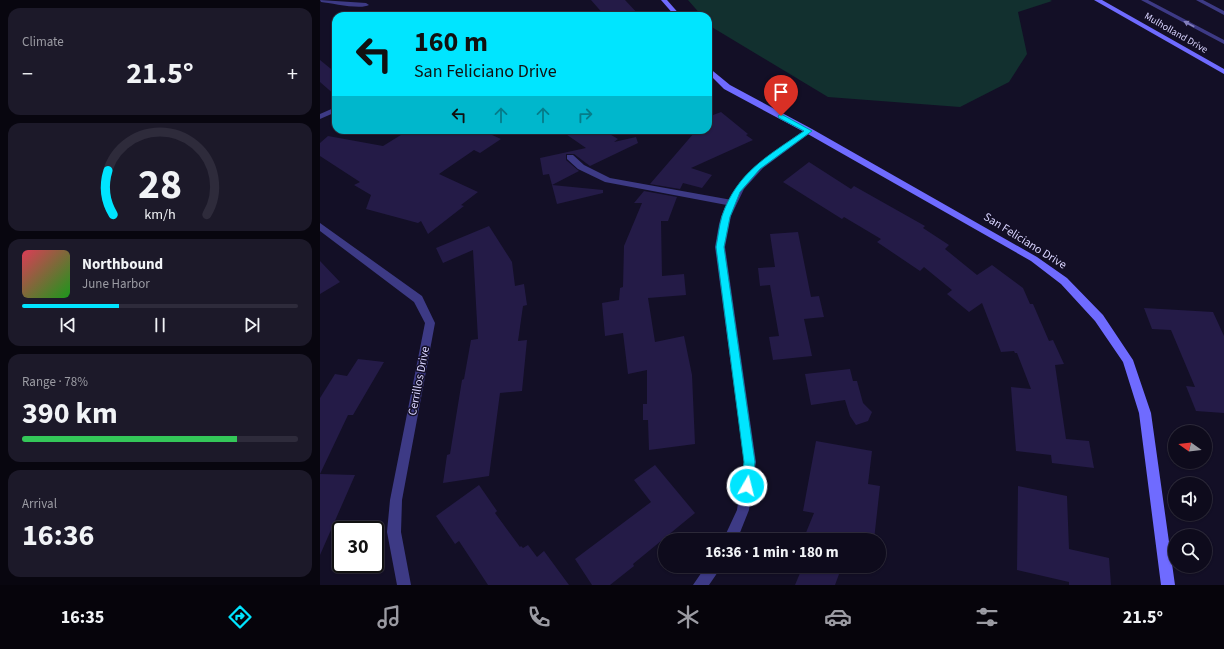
<!DOCTYPE html>
<meta charset="utf-8">
<style>
body{margin:0;font-family:"Source Sans 3",sans-serif;background:#1c1929;color:#f1f3f6;height:100vh;display:flex;flex-direction:column;font-size:15px;white-space:nowrap}
*{box-sizing:border-box;margin:0}
p{font-size:13px;color:#9b9ba3}
.icon{flex:none;width:22px;height:22px;fill:none;stroke:currentColor;stroke-width:2;stroke-linecap:round;stroke-linejoin:round}
.map{position:relative;flex:1;overflow:hidden}
.drawer{display:flex;flex-direction:column;gap:8px;padding:8px;background:#08060f;width:320px}
.drawer>*{flex:none}
.guide{position:absolute;left:12px;top:12px;width:380px;height:122px;border-radius:12px;box-shadow:0 1px 3px #0004,0 0 0 1px #2e2b3b;background:#00e5ff;color:#111;overflow:hidden}
.needle{width:26px;rotate:284deg}
.tools{position:absolute;left:848px;top:425px;display:grid;gap:8px}
.tools a{display:grid;place-items:center;width:44px;height:44px;border-radius:50%;background:#0e0b1c;box-shadow:0 1px 3px #0004,0 0 0 1px #2e2b3b;font-size:20px}
.speed{position:absolute;left:12px;top:521px;display:flex;gap:8px;font-size:20px;font-weight:700;text-align:center}
.speed>*{display:grid;place-content:center;width:52px;height:52px;border-radius:50%;background:#0e0b1c;box-shadow:0 1px 3px #0004,0 0 0 1px #2e2b3b;line-height:1}
.speed .limit{border:2px solid #111;border-radius:6px;background:#fff;color:#111}
.pin{position:absolute;display:grid;place-items:center;width:34px;height:34px;color:#fff;margin:-41px -17px;border-radius:50% 50% 50% 0;rotate:-45deg;box-shadow:0 0 4px #0007}
.pin .icon{rotate:45deg}
.me{position:absolute;width:44px;margin:-22px;rotate:8deg;stroke-linejoin:round;filter:drop-shadow(0 0 3px #0008)}
.turn{display:flex;align-items:center;gap:14px;height:84px;padding:0 16px;font-size:18px}
.turn .icon{width:52px;height:52px;stroke-width:2.5}
.turn b{display:block;font-size:28px;line-height:34px}
.lanes{display:flex;align-items:center;height:38px;padding:0 16px;background:#0003;justify-content:center;gap:20px;direction:ltr}
.lanes .off{opacity:.35}
.big{font-size:30px;font-weight:700;line-height:1.1}
.drawer .widget{flex:1;display:flex;flex-direction:column;justify-content:center;gap:6px;min-width:0;padding:0 14px;border-radius:12px;background:#1c1929}
.drawer .dial{align-items:center;gap:0}
.dial svg{height:104px;overflow:visible;fill:none;stroke:#2e2b3b;stroke-width:7;stroke-linecap:round;text-anchor:middle}
.dial text{fill:#f1f3f6;stroke:none}
.song{display:flex;align-items:center;gap:12px}
.cover{width:48px;height:48px;border-radius:6px;background:linear-gradient(135deg,hsl(350 70% 55%),hsl(120 70% 35%))}
.played{height:4px;border-radius:2px;background:linear-gradient(90deg,#00e5ff 35%,#2e2b3b 35%)}
.keys{display:flex;justify-content:space-around;direction:ltr}
.heat{display:flex;justify-content:space-between;align-items:center;font-size:22px;direction:ltr}
.charge{height:6px;border-radius:3px;background:linear-gradient(90deg,#34c759 78%,#2e2b3b 0)}
.trip{position:absolute;left:338px;top:533px;width:228px;height:40px;border-radius:20px;background:#0e0b1c;box-shadow:0 1px 3px #0004,0 0 0 1px #2e2b3b;font-weight:700;line-height:40px;text-align:center}
.tab-bar{display:flex;height:64px;justify-content:space-around;align-items:center;background:#06040b;color:#9b9ba3}
.tab-bar .icon{width:28px;height:28px}
.tab-bar .active{color:#00e5ff}
.tab-bar b{font-size:18px;color:#f1f3f6}
main{display:flex;flex:1;min-height:0}
.map>svg:first-child{display:block}
.green{fill:#12302f}
.building{fill:#241b47}
.lines{fill:none;stroke-linecap:round;stroke-linejoin:round}
.lane{fill:#3d3a85;fill-rule:evenodd}
.street{fill:#3d3a85;fill-rule:evenodd}
.secondary{fill:#6f6bff;fill-rule:evenodd}
.oneway{fill:#837fbc}
.route{fill:#00e5ff;stroke:#0095a6}
.labels{text-anchor:middle;dominant-baseline:central;stroke-width:3;stroke-linejoin:round;paint-order:stroke}
.far-street-label{font-size:10px;fill:#d9d4ff;stroke:#130f26}
.street-label{font-size:12px;fill:#d9d4ff;stroke:#130f26}
</style>
<main>
<section class="drawer">
<div class="widget"><p>Climate</p>
<div class="heat"><a>−</a><b class="big">21.5°</b><a>+</a></div>
</div>
<div class="widget dial"><svg viewBox="0 0 100 80">
<path d="M14 69A42 42 0 1 1 86 69"/>
<path d="M14 69A42 42 0 0 1 10 35" stroke="#00e5ff"/>
<text x="50" y="56" font-size="32" font-weight="700">28</text>
<text x="50" y="72" font-size="11">km/h</text>
</svg></div>
<div class="widget">
<div class="song"><i class="cover"></i><div><b>Northbound</b><p>June Harbor</p></div></div>
<div class="played"></div>
<div class="keys"><svg class="icon" aria-label="previous" viewBox="0 0 24 24"><path d="M18 5L8 12l10 7zM5 5v14"/></svg><svg class="icon" aria-label="pause" viewBox="0 0 24 24"><path d="M8 5v14M16 5v14"/></svg><svg class="icon" aria-label="next" viewBox="0 0 24 24"><path d="M6 5l10 7-10 7zM19 5v14"/></svg></div>
</div>
<div class="widget"><p>Range · 78%</p><b class="big">390 km</b><div class="charge"></div></div>
<div class="widget"><p>Arrival</p><b class="big">16:36</b></div>
</section>
<div class="map">
<svg width="904" height="585" viewBox="0 0 904 585">
<rect width="100%" height="100%" fill="#130f26"/>
<!-- green -->
<path class="green" d="M 368,0 L 730,0 L 732,1 L 698,12 L 707,54 L 689,82 L 640,107 L 508,97 L 390,26 L 388,23 L 388,16 L 382,16 Z"/>
<!-- building -->
<path class="building" d="M 271,0 L 305,0 L 320,16 L 285,16 Z
M 0,60 L 16,73 L 16,96 L 0,82 Z
M 401,112 L 428,134 L 426,135 L 433,140 L 371,168 L 392,175 L 382,188 L 363,183 L 360,189 L 330,184 L 374,133 L 382,130 L 388,130 L 388,117 Z
M 89,130 L 161,130 L 181,139 L 160,153 L 154,150 L 119,174 L 158,192 L 141,205 L 144,206 L 108,234 L 101,221 L 98,223 L 46,209 L 51,195 L 34,185 L 40,182 L 0,156 L 0,143 L 8,136 L 63,146 Z
M 240,130 L 283,130 L 298,139 L 294,142 L 316,137 L 318,143 L 270,166 L 254,154 L 246,154 L 246,160 L 259,171 L 232,185 L 229,174 L 223,175 L 220,158 L 266,148 Z
M 489,162 L 531,189 L 534,186 L 605,226 L 603,228 L 629,245 L 625,249 L 657,275 L 672,265 L 703,288 L 710,304 L 713,304 L 729,341 L 733,340 L 744,364 L 735,365 L 746,439 L 769,441 L 774,468 L 732,463 L 731,455 L 696,451 L 691,387 L 711,389 L 697,353 L 695,353 L 694,351 L 681,352 L 662,303 L 649,312 L 627,294 L 632,290 L 604,267 L 600,271 L 557,242 L 561,239 L 524,217 L 522,219 L 463,182 Z
M 232,185 L 283,190 L 283,193 L 237,204 Z
M 324,191 L 357,197 L 348,221 L 341,221 L 342,276 L 364,274 L 366,295 L 328,298 L 335,342 L 364,336 L 372,375 L 375,444 L 329,450 L 328,420 L 323,420 L 323,404 L 327,404 L 327,370 L 308,374 L 303,333 L 285,336 L 282,303 L 299,300 L 300,288 L 303,287 L 304,246 L 322,203 L 314,203 Z
M 169,226 L 192,262 L 195,286 L 204,284 L 207,305 L 203,306 L 198,341 L 207,340 L 202,391 L 180,393 L 169,476 L 123,483 L 127,455 L 130,454 L 142,380 L 144,379 L 151,340 L 158,339 L 153,250 L 123,263 L 116,248 Z
M 478,232 L 491,297 L 499,296 L 504,317 L 484,319 L 492,356 L 453,360 L 449,337 L 459,336 L 450,285 L 440,286 L 438,268 L 455,267 L 450,234 Z
M 0,261 L 20,282 L 0,294 Z
M 824,308 L 893,312 L 904,336 L 904,413 L 876,411 L 866,386 L 875,387 L 851,330 L 832,329 Z
M 38,359 L 64,362 L 33,415 L 28,415 L 0,474 L 0,398 L 15,374 L 27,376 Z
M 530,369 L 533,381 L 537,381 L 543,403 L 552,412 L 548,421 L 536,425 L 530,416 L 525,400 L 491,405 L 485,374 Z
M 496,441 L 552,451 L 548,484 L 560,486 L 554,540 L 483,540 L 494,513 L 483,511 Z
M 335,465 L 375,513 L 313,564 L 314,566 L 290,585 L 272,585 L 255,559 L 331,502 L 314,480 Z
M 0,474 L 35,475 L 0,555 Z
M 159,485 L 177,511 L 175,513 L 200,547 L 201,546 L 203,548 L 208,545 L 217,557 L 224,551 L 249,585 L 168,585 L 139,541 L 135,544 L 116,516 Z
M 698,486 L 747,496 L 749,549 L 789,558 L 791,585 L 749,585 L 749,582 L 697,570 Z
M 483,566 L 522,566 L 515,585 L 475,585 Z"/>
<g class="lines">
<!-- lane -->
<path class="lane" d="M 0,0 L 46,3 L 49,5 C 41,10 11,3 1,2 Z
M 821,0 L 828,0 L 904,40 L 904,44 Z
M 876,0 L 883,0 L 904,11 L 904,15 Z
M 247,155 L 253,155 L 264,165 L 290,178 L 412,200 L 416,203 L 412,206 L 285,182 L 258,169 L 247,159 Z"/>
<!-- street -->
<path class="street" d="M 16,107 L 16,112 L 0,119 L 0,114 Z
M 486,129 L 489,129 L 493,131 L 443,168 L 424,189 L 411,216 L 405,247 L 436,462 L 429,510 L 417,540 L 403,540 L 417,510 L 424,462 L 395,247 C 397,237 398,226 401,217 C 415,175 452,153 486,129 Z
M 0,223 L 102,296 L 115,323 L 82,500 L 81,532 L 91,585 L 77,585 L 67,532 L 70,500 L 105,323 L 94,302 L 0,231 Z
M 386,566 L 402,566 L 389,585 L 373,585 Z"/>
<!-- secondary -->
<path class="secondary" d="M 341,0 L 347,0 L 361,16 L 355,16 Z
M 774,0 L 782,0 L 904,69 L 904,74 Z
M 388,67 L 410,85 L 492,129 L 717,257 L 747,278 L 783,315 L 813,360 L 831,413 L 855,585 L 841,585 L 819,413 L 803,362 L 775,321 L 741,284 L 711,261 L 486,133 L 404,89 L 388,73 Z"/>
</g>
<!-- one-way arrows -->
<defs><path id="oneway-solid" d="M-6-.8H1V-3.2L6.5 0L1 3.2V.8H-6Z"/></defs>
<use class="oneway" href="#oneway-solid" transform="translate(869 24) rotate(-152)"/>
<!-- route -->
<path class="route" d="M 461,114 L 492,131 L 440,169 L 420,192 L 410,217 L 404,247 L 435,462 L 431,490 L 427,491 L 423,490 L 421,486 L 424,462 L 396,247 C 398,237 399,226 402,216 C 417,172 448,156 484,131 L 459,118 L 458,116 Z"/>
<g class="labels">
<!-- far-street labels -->
<g class="far-street-label">
<text transform="translate(856 33) rotate(30)">Mulholland Drive</text>
</g>
<!-- street labels -->
<g class="street-label">
<text transform="translate(705 241) rotate(32)">San Feliciano Drive</text>
<text transform="translate(99 381) rotate(-79)">Cerrillos Drive</text>
</g>
</g>
</svg>
<div class="tools">
<a><svg class="needle" viewBox="-14 -14 28 28"><path d="M0-13l5 13h-10z" fill="#e53935"/><path d="M0 13l5-13h-10z" fill="#9b9ba3"/></svg></a>
<a><svg class="icon" aria-label="sound" viewBox="0 0 24 24"><path d="M4 9h4l5-4v14l-5-4H4zM17 9q2 3 0 6"/></svg></a>
<a><svg class="icon" aria-label="search" viewBox="0 0 24 24"><circle cx="10" cy="10" r="6"/><path d="M15 15l6 6"/></svg></a>
</div>
<div class="speed"><div class="limit">30</div></div>
<div class="pin" style="left:461px;top:116px;background:#d93025"><svg class="icon" aria-label="arrive" viewBox="0 0 24 24"><path d="M6 21V4h12l-3 4 3 4H6"/></svg></div>
<svg class="me" style="left:427px;top:486px" viewBox="-20 -20 40 40"><circle r="17" fill="#00e5ff" stroke="#fff" stroke-width="3"/><path d="M0-11L8 9 0 5-8 9z" fill="#fff"/></svg>
<div class="trip">16:36 · 1 min · 180 m</div>
<div class="guide">
<div class="turn"><svg class="icon" aria-label="left" viewBox="0 0 24 24"><path d="M17 20v-9H6M10 6l-5 5 5 5"/></svg><div><b>160 m</b>San Feliciano Drive</div></div>
<div class="lanes"><svg class="icon" aria-label="left" viewBox="0 0 24 24"><path d="M17 20v-9H6M10 6l-5 5 5 5"/></svg><svg class="icon off" aria-label="ahead" viewBox="0 0 24 24"><path d="M12 20V5M6 11l6-6 6 6"/></svg><svg class="icon off" aria-label="ahead" viewBox="0 0 24 24"><path d="M12 20V5M6 11l6-6 6 6"/></svg><svg class="icon off" aria-label="right" viewBox="0 0 24 24"><path d="M7 20v-9h11M14 6l5 5-5 5"/></svg></div>
</div>
</div>
</main>
<nav class="tab-bar">
<b>16:35</b>
<svg class="icon active" aria-label="directions" viewBox="0 0 24 24"><path d="M12 3l9 9-9 9-9-9zM9 14v-3h6M13 9l2 2-2 2"/></svg>
<svg class="icon" aria-label="music" viewBox="0 0 24 24"><path d="M9 18V5l10-2v13"/><circle cx="6" cy="18" r="3"/><circle cx="16" cy="16" r="3"/></svg>
<svg class="icon" aria-label="phone" viewBox="0 0 24 24"><path d="M5 4h4l2 5-3 2q2 4 5 5l2-3 5 2v4C11 20 4 13 5 4z"/></svg>
<svg class="icon" aria-label="climate" viewBox="0 0 24 24"><path d="M12 3v18M4 7l16 10M4 17L20 7"/></svg>
<svg class="icon" aria-label="car" viewBox="0 0 24 24"><path d="M5 17H2v-5l4-1 3-4h7l3 4 3 1v5h-3M9 17h6M6 11h13"/><circle cx="7" cy="17" r="2"/><circle cx="17" cy="17" r="2"/></svg>
<svg class="icon" aria-label="filters" viewBox="0 0 24 24"><path d="M4 7h16M4 17h16"/><circle cx="9" cy="7" r="2"/><circle cx="15" cy="17" r="2"/></svg>
<b>21.5°</b>
</nav>
